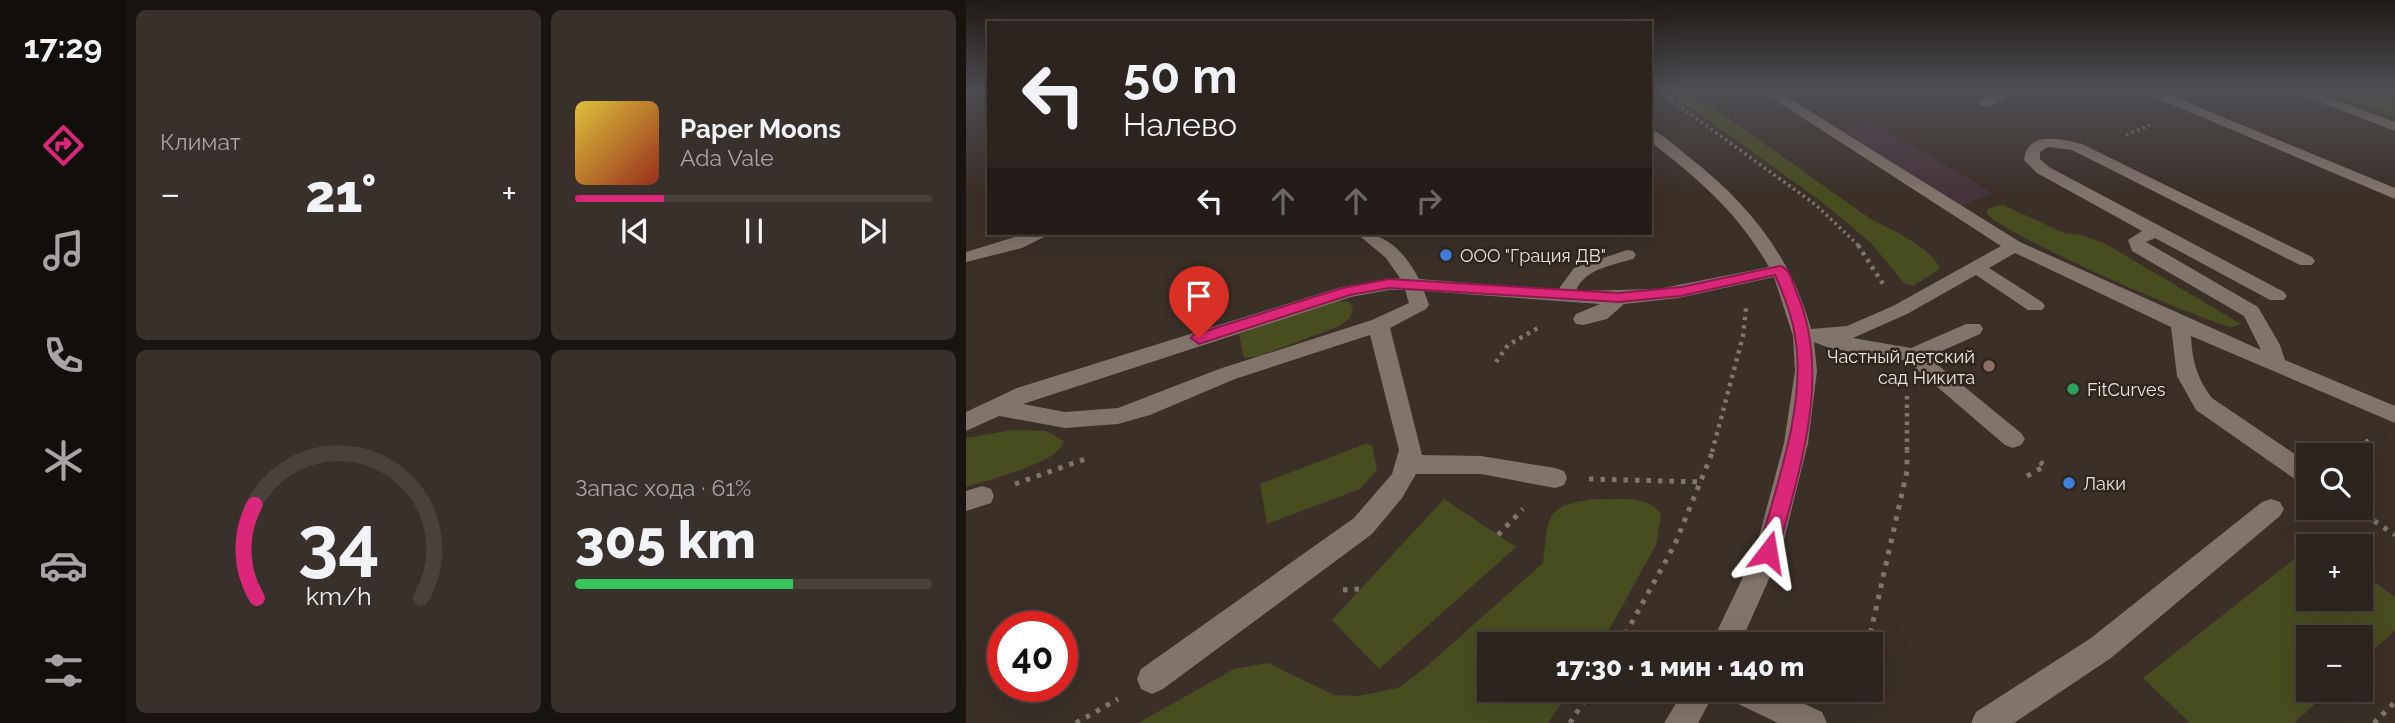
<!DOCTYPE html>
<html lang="ru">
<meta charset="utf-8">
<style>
body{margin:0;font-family:Raleway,sans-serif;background:#38302b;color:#f1f3f6;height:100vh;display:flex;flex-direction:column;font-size:26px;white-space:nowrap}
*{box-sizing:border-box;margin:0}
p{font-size:23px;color:#a6a4a4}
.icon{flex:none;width:38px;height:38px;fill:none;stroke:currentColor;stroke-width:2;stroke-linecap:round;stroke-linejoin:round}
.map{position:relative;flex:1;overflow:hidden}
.panel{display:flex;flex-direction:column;gap:10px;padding:10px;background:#181410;width:840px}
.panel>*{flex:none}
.banner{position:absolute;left:21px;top:21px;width:665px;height:214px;border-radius:0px;box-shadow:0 7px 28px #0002,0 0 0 2px #48413c;background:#2c241e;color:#f1f3f6;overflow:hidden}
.buttons{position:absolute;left:1330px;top:443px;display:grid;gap:14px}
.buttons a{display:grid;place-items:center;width:77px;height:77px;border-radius:0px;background:#2c241e;box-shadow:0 7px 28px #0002,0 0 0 2px #48413c;font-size:35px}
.speed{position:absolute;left:21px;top:611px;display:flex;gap:14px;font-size:35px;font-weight:700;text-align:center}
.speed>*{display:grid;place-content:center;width:91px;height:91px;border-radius:50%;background:#2c241e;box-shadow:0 7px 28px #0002,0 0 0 2px #48413c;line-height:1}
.speed .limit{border:10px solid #d22;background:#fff;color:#111}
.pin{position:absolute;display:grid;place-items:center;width:60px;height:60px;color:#fff;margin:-72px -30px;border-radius:50% 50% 50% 0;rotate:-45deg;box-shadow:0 0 7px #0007}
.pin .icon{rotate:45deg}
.me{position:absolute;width:77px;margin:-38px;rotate:14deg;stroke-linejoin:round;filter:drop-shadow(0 0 5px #0008)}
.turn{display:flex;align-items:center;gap:24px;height:147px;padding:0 21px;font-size:32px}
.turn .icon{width:91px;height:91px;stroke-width:2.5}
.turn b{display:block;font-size:49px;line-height:60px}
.lanes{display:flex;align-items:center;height:66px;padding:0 21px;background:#0003;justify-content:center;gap:35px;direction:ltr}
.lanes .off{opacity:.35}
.big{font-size:52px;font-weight:800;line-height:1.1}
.panel .card{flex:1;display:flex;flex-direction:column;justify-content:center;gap:10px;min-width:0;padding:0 24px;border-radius:10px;background:#38302b}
.panel .dial{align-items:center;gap:0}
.dial svg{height:182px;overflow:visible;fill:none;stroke:#48413c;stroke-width:7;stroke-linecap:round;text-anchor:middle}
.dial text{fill:#f1f3f6;stroke:none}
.song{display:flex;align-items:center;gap:21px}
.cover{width:84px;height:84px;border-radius:10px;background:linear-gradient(135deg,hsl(50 70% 55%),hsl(10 70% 35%))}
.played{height:7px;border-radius:4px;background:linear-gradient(90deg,#db2777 25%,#48413c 25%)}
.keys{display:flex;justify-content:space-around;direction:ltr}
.heat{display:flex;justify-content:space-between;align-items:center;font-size:38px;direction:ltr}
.charge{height:10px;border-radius:5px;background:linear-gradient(90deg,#34c759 61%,#48413c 0)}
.panel .tiles{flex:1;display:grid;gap:10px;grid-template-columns:repeat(2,1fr)}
.trip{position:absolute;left:511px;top:632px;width:406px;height:70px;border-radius:0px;background:#2c241e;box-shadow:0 7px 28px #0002,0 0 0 2px #48413c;font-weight:800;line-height:70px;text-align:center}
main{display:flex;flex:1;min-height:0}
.menu{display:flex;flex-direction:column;width:126px;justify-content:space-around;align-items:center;background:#120e0c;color:#a6a4a4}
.menu .icon{width:49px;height:49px}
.menu .on{color:#db2777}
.menu b{font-size:32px;color:#f1f3f6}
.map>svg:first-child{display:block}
.industrial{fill:#46343c}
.green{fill:#484d20}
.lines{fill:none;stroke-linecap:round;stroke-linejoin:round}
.path-far2{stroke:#7d756e;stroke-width:3.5;stroke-dasharray:2.5 3.5;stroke-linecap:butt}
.path-far1{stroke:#7d756e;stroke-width:4.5;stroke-dasharray:3.5 5;stroke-linecap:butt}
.path{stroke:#7d756e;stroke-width:5;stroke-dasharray:4.5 7;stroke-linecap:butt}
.minor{fill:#80746b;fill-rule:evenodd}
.route{fill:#db2777;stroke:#8e194d;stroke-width:2}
.shop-dot{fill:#3f7fe0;stroke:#30261f;stroke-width:2.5}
.education-dot{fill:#8d6e63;stroke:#30261f;stroke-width:2.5}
.leisure-dot{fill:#2e9e5b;stroke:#30261f;stroke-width:2.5}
.labels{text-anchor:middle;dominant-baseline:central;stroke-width:5;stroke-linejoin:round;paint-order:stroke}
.poi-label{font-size:18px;fill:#ebe5e0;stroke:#30261f;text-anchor:start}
</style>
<main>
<nav class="menu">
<b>17:29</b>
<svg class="icon on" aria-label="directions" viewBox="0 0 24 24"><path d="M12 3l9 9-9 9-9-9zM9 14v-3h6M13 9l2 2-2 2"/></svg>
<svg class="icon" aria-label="music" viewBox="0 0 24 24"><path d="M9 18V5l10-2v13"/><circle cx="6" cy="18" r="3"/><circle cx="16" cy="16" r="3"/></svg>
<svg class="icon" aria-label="phone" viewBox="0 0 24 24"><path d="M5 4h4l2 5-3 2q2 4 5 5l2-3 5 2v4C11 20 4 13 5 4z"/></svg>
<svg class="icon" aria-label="climate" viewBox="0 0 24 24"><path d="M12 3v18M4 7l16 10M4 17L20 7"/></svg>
<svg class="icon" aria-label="car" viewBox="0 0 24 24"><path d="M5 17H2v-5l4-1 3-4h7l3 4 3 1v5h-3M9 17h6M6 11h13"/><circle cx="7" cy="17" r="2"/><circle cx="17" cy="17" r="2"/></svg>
<svg class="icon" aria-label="filters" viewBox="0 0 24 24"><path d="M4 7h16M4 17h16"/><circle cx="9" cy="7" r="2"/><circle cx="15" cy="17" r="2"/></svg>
</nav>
<section class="panel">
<div class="tiles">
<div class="card"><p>Климат</p>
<div class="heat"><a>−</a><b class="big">21°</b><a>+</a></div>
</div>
<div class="card">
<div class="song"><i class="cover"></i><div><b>Paper Moons</b><p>Ada Vale</p></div></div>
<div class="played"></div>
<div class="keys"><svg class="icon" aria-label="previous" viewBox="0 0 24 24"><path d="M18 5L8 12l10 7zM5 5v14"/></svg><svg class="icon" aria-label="pause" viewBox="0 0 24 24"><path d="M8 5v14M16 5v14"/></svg><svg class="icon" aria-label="next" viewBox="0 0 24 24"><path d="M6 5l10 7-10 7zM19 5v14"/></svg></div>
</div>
<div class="card dial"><svg viewBox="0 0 100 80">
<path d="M14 69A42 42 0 1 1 86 69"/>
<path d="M14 69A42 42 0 0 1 13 28" stroke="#db2777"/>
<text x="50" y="56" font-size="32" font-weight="700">34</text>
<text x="50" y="72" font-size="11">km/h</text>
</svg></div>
<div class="card"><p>Запас хода · 61%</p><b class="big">305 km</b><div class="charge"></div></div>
</div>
</section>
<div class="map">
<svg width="1429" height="723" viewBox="0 0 1429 723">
<rect width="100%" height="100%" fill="#3a3028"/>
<!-- industrial -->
<path class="industrial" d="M 904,121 L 1027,193 L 994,206 L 875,130 Z"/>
<!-- green -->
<path class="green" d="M 700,90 L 723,90 L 906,220 C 924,228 968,250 974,269 L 946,286 L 938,283 L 905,243 L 856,202 Z
M 1354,90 L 1403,90 L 1429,100 L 1429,117 Z
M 1037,205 L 1098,233 L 1115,235 L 1140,244 L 1275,324 L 1266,327 C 1230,319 1040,236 1020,213 L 1023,208 Z
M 369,301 L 384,302 L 387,310 L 383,319 L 371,327 L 293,356 L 278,358 L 273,334 Z
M 47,430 L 80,431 L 98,441 C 92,464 22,479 0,487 L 0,438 Z
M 399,444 L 406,445 L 411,470 L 394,489 L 301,524 L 294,484 Z
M 478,499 L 550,547 L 413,669 L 366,620 Z
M 633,499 C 654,500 682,495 695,514 L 690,545 L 635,644 L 523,644 L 523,690 L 605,690 L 582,723 L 172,723 L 268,669 L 302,663 L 368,695 L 392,696 L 432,688 L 460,667 L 577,563 C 583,515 578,504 633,499 Z
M 1342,548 L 1342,598 L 1395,598 L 1395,572 L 1429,597 L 1429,630 L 1395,662 L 1395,637 L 1342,637 L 1342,690 L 1364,690 L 1328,723 L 1224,723 L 1177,678 Z"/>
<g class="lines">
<!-- path-far2 -->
<path class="path-far2" d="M 691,90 L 850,205 L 894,247
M 1160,135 L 1184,125"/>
<!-- path-far1 -->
<path class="path-far1" d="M 892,245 L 917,284
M 530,362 L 542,345 L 572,328
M 941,396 L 941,452
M 746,452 L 777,336 L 780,308
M 1386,452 L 1403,440"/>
<!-- path -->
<path class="path" d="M 1383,455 L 1389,451
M 1061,476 L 1079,466 L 1074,462
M 623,479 L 738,482
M 49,484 L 119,459
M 1389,508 L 1429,535
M 532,535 L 557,509
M 377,590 L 395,589
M 654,644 L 709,544 L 747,451
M 902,644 L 941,471 L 941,451
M 883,703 L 888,690
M 110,723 L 152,699
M 604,723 L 625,690
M 1408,723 L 1429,702"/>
<!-- minor -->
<path class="minor" d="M 794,90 L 810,90 L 1054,242 L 1295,350 L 1278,316 L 1166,251 L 1162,240 L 1176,231 L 1071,173 L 1058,160 C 1061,130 1096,139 1116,144 L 1346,257 L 1349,261 L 1346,265 L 1334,265 L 1106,150 L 1082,147 L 1074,152 L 1074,159 L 1083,167 L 1318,292 L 1321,296 L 1318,300 L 1304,300 L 1189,238 L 1180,242 L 1292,307 L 1314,345 L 1319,360 L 1429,406 L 1429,423 L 1225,336 C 1226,360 1231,379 1246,398 L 1342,463 L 1342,485 L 1333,482 L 1230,410 L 1211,376 L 1205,327 L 1049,253 L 1023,268 L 1076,302 L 1079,306 L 1076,310 L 1062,310 L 1010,275 L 941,314 L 887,338 L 945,348 L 1000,324 L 1014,324 L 1017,329 L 1014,334 L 962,357 L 1055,433 L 1059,439 L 1055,445 L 1047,448 L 1039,445 L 941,361 L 863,348 L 848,342 L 851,371 L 842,443 L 815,552 L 774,644 L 745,644 L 789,552 L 818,443 L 829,371 L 827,336 L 808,277 L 713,298 L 658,304 L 641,319 L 617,325 L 610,324 L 607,319 L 610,314 L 634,304 L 458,291 L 463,305 L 460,309 L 424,328 L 456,455 L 515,456 L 589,468 L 598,471 L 601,478 L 598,485 L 589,488 L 515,474 L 450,474 L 436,498 L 406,534 L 197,689 L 186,694 L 175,689 L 171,679 L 175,669 L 388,518 L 426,474 L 433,450 L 404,335 L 269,379 L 184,415 L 152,424 L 99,428 L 33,416 L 0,431 L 0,412 L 51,388 L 375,287 L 434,278 L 420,258 L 390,233 C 422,233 438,252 453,279 L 592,290 L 608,268 L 661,250 L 667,251 L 670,255 L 667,259 C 647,265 618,269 610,291 L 692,289 L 803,267 C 770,210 735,182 684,141 L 684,130 C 698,133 712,149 723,157 C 782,203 825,256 845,329 L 881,326 L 927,306 L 1035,246 ZM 423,290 L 439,290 L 443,303 L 406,320 L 253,369 L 152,408 L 99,412 L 57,404 L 385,297 Z
M 1021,90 L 1035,90 L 1040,98 L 1024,106 L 1014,106 L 1014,100 L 1025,96 Z
M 1172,90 L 1191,90 L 1429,188 L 1429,199 Z
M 1323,90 L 1343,90 L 1429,122 L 1429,131 Z
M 62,233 L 86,233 L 56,248 L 0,262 L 0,252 Z
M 16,486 L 25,489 L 28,496 L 25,503 L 0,511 L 0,491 Z
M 1305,499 L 1314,502 L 1318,509 L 1314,516 L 1145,658 L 1048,723 L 1005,723 L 1010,712 L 1125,638 L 1296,502 Z
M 718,690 L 750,690 L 732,723 L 698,723 Z
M 762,690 L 809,690 L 856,712 L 861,723 L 812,723 L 766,701 Z"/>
</g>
<!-- sky -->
<linearGradient id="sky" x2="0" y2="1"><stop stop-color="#201a16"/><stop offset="0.47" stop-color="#4f4e53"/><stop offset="1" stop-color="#4f4e53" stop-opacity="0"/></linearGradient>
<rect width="1429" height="192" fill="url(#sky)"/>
<!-- route -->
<path class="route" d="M 814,266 C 824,268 826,282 830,291 C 867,375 833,469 812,552 L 809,559 L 802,561 L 795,559 L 792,552 C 810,487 841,404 829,336 C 826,315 818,295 809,275 L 715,296 L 653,302 L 423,288 L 384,295 L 233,344 L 225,338 L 227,335 L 376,288 L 423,279 L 653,293 L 715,287 Z"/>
<!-- markers -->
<g class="shop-dot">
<circle cx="480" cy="255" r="7"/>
<circle cx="1103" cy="483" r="7"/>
</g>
<circle class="education-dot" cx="1023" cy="366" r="7"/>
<circle class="leisure-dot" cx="1107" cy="389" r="7"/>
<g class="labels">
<!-- poi labels -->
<g class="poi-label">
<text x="494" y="255">ООО "Грация ДВ"</text>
<text x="1009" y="356" text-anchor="end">Частный детский<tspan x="1009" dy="21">сад Никита</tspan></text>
<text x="1121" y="389">FitCurves</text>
<text x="1117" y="483">Лаки</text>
</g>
</g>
</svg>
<div class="buttons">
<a><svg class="icon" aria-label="search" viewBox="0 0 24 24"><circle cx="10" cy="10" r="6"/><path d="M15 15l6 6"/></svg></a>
<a>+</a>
<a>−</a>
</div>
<div class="speed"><div class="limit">40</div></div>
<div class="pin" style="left:233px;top:338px;background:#d93025"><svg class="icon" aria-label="arrive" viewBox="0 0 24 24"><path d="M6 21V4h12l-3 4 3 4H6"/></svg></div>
<svg class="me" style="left:802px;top:552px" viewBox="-20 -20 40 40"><path d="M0-17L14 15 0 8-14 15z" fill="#db2777" stroke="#fff" stroke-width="4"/></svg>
<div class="trip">17:30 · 1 мин · 140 m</div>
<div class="banner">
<div class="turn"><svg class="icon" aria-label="left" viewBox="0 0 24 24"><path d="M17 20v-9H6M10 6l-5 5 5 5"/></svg><div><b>50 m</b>Налево</div></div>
<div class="lanes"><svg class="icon" aria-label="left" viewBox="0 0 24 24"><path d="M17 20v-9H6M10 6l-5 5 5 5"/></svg><svg class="icon off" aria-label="ahead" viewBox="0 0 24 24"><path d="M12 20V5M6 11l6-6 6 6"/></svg><svg class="icon off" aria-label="ahead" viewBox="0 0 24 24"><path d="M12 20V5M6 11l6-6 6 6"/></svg><svg class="icon off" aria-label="right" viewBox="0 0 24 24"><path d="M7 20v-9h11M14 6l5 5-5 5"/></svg></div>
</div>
</div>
</main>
